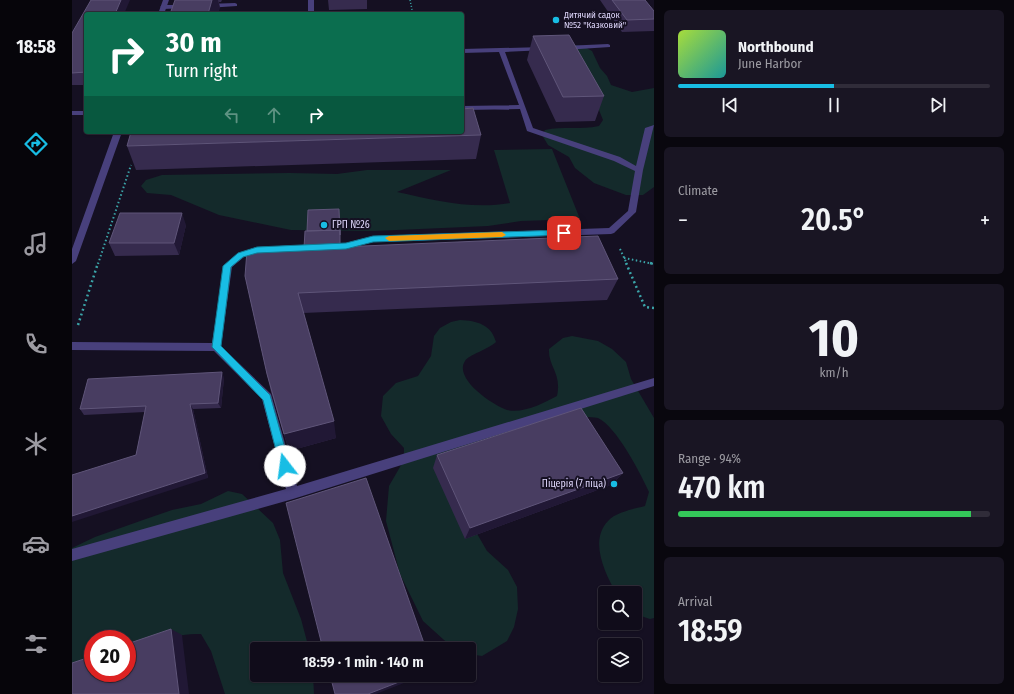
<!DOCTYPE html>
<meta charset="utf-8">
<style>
body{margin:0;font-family:"Fira Sans Condensed",sans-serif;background:#191523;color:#f1f3f6;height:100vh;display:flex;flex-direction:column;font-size:15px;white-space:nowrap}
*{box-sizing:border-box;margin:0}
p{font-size:13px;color:#9c9ba2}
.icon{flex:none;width:22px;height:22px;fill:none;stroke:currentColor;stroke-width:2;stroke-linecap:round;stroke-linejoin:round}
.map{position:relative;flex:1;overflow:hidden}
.details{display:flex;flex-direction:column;gap:10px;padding:10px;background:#09070e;width:360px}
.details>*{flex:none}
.banner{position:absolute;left:12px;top:12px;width:380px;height:122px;border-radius:4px;box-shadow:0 1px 3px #0004,0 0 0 1px #302c39;background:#0b6e4f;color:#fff;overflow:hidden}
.tools{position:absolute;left:526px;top:586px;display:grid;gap:8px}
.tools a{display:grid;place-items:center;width:44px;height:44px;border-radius:4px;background:#100c1a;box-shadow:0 1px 3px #0004,0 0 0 1px #302c39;font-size:20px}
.speed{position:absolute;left:12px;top:630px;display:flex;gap:8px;font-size:20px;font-weight:700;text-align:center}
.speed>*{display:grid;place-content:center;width:52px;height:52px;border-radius:50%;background:#100c1a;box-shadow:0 1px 3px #0004,0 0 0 1px #302c39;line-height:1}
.speed .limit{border:6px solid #d22;background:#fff;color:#111}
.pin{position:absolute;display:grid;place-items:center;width:34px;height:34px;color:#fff;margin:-17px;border-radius:8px;box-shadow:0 2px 6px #0006}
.me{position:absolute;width:44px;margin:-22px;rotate:345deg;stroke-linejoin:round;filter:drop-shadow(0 0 3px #0008)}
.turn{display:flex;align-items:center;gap:14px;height:84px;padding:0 16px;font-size:18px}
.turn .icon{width:52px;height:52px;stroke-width:2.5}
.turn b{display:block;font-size:28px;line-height:34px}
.lanes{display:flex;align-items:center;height:38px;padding:0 16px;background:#0003;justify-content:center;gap:20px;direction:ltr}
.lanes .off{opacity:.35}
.big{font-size:30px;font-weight:600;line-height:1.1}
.details .tile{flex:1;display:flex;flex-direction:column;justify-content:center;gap:6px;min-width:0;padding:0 14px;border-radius:6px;background:#191523}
.details .dial{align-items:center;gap:0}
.dial b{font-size:52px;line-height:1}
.song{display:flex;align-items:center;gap:12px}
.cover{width:48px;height:48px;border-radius:6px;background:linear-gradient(135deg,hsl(80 70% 55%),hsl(180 70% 35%))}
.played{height:4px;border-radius:2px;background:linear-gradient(90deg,#18bde4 50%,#302c39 50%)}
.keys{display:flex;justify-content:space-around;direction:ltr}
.heat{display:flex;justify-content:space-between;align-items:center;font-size:22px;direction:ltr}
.charge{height:6px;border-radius:3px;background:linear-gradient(90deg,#34c759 94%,#302c39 0)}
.trip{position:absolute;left:178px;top:642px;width:226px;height:40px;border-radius:4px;background:#100c1a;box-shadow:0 1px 3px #0004,0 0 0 1px #302c39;font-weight:600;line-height:40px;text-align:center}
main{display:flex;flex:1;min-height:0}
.dock{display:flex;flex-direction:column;width:72px;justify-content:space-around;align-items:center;background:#06050a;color:#9c9ba2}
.dock .icon{width:28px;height:28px}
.dock .selected{color:#18bde4}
.dock b{font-size:18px;color:#f1f3f6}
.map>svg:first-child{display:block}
.green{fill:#142a2b}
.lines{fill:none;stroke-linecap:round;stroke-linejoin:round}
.path-far2{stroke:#3ba5a9;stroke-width:1.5;stroke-dasharray:1 2;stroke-linecap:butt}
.path-far1{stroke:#3ba5a9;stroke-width:2;stroke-dasharray:1.5 2.5;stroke-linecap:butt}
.path{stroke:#3ba5a9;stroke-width:2.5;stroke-dasharray:2 3;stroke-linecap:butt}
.lane{fill:#48407c;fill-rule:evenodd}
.street{fill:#48407c;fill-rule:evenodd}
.wall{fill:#362b4e}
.shaded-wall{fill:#211835}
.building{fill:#483d61;stroke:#5f5579}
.route{fill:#18bde4;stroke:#107b94}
.slow{fill:#f59e0b}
.poi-dot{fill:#18bde4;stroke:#151022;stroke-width:1.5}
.labels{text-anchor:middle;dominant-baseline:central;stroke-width:4;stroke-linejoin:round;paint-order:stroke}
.far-poi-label{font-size:9px;fill:#ded6fb;stroke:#151022;text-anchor:start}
.poi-label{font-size:10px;fill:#ded6fb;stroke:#151022;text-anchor:start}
</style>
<main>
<nav class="dock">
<b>18:58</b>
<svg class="icon selected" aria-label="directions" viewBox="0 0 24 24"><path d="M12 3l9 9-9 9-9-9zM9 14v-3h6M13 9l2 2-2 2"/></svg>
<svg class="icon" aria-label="music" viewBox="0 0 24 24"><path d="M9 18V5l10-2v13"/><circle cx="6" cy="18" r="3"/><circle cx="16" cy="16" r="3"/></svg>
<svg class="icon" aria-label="phone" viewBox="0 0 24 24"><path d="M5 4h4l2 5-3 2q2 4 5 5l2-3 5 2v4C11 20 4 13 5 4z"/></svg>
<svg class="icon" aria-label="climate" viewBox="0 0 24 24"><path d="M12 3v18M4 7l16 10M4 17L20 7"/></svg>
<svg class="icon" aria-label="car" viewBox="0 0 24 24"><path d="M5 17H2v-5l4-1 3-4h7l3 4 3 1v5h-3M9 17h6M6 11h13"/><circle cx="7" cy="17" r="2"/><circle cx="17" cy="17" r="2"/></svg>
<svg class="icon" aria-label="filters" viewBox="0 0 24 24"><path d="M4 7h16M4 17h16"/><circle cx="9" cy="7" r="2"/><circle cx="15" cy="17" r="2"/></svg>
</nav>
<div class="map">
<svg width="582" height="694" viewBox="0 0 582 694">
<rect width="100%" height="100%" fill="#151022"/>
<!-- green -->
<path class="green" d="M 503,45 L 511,46 L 520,51 L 528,68 L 535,76 L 539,85 L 560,92 L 582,88 L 582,187 L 571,195 L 554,195 L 522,183 L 503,168 L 497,157 L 476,145 L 470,135 L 473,130 C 491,126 509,130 527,126 L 531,120 L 527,110 L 512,89 L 495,46 Z
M 480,149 L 508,219 L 449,221 L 416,226 L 302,231 L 219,230 L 147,215 L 99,195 L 75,193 L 69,186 L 74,180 L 90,175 L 217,173 L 265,174 L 295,170 L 379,170 L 325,192 C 362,200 400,210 438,203 L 422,150 Z
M 388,320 C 405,321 419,324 424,342 C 417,349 396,355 393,361 C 381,379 422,406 435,410 C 451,414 472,403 485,396 C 490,373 476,367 477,349 L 491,338 L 500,336 L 526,341 L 540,349 L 554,362 L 559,379 L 582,418 L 582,618 L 578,619 L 563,614 L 563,593 L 544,593 C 533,573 517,541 536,521 C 544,512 562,509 573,506 L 577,492 C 569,474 544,426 526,418 C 522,417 517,417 513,417 L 404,532 L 415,551 L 436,570 L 445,587 L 446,609 L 442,627 L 435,641 L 410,656 L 397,654 L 397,649 L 382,649 L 351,621 L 328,574 L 314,521 L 317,486 L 332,460 L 332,448 L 319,434 L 309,416 L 311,396 L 324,383 L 346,376 L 359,356 L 362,336 L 368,328 L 379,322 Z
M 156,491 L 170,494 L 201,523 L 208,540 L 211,573 L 229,619 L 237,649 L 185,649 L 185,675 L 241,675 L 242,694 L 153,694 L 139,651 L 129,634 C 99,634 81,642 55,654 L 55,639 L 21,639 L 21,664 L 0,670 L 0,548 L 23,537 L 71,520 L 100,510 L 129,504 Z"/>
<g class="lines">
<!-- path-far2 -->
<path class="path-far2" d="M 338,0 L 341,14"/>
<!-- path-far1 -->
<path class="path-far1" d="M 548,249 L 555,264
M 552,258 L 582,264
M 26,264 L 59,165"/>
<!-- path -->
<path class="path" d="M 554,263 L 573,307 L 582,308
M 578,263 L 582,264
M 6,325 L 26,263"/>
<!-- lane -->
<path class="lane" d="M 236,0 L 242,0 L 242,14 L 236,14 Z
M 163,3 L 165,4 L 165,6 L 135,8 L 132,6 L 135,4 Z
M 113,5 L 115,6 L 115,8 L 91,9 L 88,7 L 91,5 Z
M 536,44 L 538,45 L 538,47 L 492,50 L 489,48 L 492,46 Z
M 472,47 L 474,48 L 474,50 L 433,52 L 461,128 L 548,157 L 564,166 L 573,128 L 582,125 L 571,170 L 564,212 L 542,233 L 539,234 L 301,242 L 274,249 L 185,253 L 172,257 L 160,267 L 149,346 L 199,394 L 225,486 L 582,378 L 582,386 L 221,499 L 0,561 L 0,549 L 214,489 L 190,399 L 142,351 L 0,350 L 0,342 L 140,343 L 152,266 L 166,253 L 185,247 L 274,243 L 301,236 L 537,228 L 556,211 L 563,171 L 542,161 L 455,131 L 448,109 L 390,110 L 390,106 L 447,105 L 427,52 L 390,53 L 390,49 Z"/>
<!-- street -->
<path class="street" d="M 91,0 L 97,0 L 92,14 L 86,14 Z
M 0,111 L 14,111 L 14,115 L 0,115 Z
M 42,132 L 50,132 L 4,261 L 0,264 L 0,249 Z"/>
</g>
<!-- wall -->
<path class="wall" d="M 103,0 L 150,0 L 149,2 L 147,2 L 148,8 Z
M 256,0 L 295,0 L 295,9 L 257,10 Z
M 528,0 L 573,0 L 582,11 L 582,31 L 550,32 Z
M 14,14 L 14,85 L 0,85 L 0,33 Z
M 461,36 L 532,96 L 523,121 L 484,122 L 455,60 Z
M 409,135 L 404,159 L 64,170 L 55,146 Z
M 114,225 L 107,255 L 43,256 L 37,243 Z
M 268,247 L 546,279 L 535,300 L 231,313 L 264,438 L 217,451 L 199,392 L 195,374 L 173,276 Z
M 152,378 L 149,408 L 121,409 L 136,478 L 64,455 L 73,412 L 12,415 L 8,409 Z
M 365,455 L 551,473 L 539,485 L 393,539 L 361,468 Z"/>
<!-- shaded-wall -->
<path class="shaded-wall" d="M 49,0 L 58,0 L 52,14 L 43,14 Z
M 140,0 L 146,0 L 148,8 L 146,14 L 136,14 Z
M 110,213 L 114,225 L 107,255 L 102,243 Z
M 150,372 L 152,378 L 149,408 L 146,403 Z
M 118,404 L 121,409 L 136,478 L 0,522 L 0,516 Z
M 262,421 L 264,438 L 217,451 L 212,434 Z
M 551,473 L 539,485 L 393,539 L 398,528 Z
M 99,629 L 110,635 L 117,694 L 107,694 Z
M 345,675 L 352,675 L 304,694 L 296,694 Z"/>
<!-- building -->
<path class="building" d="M 19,0 L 49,0 L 43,14 L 14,14 L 14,72 L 0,73 L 0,33 Z
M 103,0 L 140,0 L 136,14 L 98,14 Z
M 540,0 L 573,0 L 582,11 L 582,19 L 555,20 Z
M 497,35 L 532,96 L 491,97 L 461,36 Z
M 401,108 L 409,135 L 55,146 L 59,132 L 390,132 L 390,109 Z
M 267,209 L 268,235 L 268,230 L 235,231 L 236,210 Z
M 48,213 L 110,213 L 102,243 L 37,243 Z
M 268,230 L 268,247 L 526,236 L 546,279 L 226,293 L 262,421 L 212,434 L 195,374 L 173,276 L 175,251 L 232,248 L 233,231 Z
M 150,372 L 146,403 L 118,404 L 133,473 L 0,516 L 0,475 L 64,455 L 74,406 L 8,409 L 16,379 Z
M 509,408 L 551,473 L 398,528 L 365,455 Z
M 294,478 L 354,649 L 251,649 L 214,503 Z
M 99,629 L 107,694 L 0,694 L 0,663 L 21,656 L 21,673 L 55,673 L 55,644 Z
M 258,675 L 345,675 L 296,694 L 263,694 Z"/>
<!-- route -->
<path class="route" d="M 492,230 L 495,233 L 492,235 L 301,242 L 274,249 L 185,253 L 171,257 L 159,267 L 149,346 L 198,395 L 218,466 L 217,469 L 213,471 L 209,469 L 208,466 L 191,400 L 140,347 L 151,266 L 166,253 L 185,247 L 274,243 L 301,236 Z"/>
<!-- slow -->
<path class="slow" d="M 430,232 L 434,235 L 430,237 L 317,241 L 313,238 L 317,236 Z"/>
<!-- markers -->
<g class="poi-dot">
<circle cx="484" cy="20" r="4"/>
<circle cx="252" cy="225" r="4"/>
<circle cx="542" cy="484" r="4"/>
</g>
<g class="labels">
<!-- far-poi labels -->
<g class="far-poi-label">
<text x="492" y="15">Дитячий садок<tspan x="492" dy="10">№52 "Казковий"</tspan></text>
</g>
<!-- poi labels -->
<g class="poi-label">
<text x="260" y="225">ГРП №26</text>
<text x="534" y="484" text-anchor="end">Піцерія (7 піца)</text>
</g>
</g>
</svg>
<div class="tools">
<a><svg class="icon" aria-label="search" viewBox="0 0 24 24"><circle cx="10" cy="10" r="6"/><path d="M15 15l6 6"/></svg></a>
<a><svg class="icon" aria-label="layers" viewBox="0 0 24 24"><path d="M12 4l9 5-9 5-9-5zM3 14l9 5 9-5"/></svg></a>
</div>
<div class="speed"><div class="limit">20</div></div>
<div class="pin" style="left:492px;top:233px;background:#d93025"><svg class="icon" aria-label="arrive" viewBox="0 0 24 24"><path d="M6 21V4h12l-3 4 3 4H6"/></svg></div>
<svg class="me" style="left:213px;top:466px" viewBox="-20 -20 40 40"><circle r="19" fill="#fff"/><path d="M0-13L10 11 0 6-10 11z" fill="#18bde4"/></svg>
<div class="trip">18:59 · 1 min · 140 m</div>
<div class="banner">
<div class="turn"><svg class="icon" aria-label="right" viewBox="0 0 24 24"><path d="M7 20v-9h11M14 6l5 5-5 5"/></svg><div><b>30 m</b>Turn right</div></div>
<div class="lanes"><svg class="icon off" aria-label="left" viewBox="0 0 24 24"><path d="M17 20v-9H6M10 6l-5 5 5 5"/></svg><svg class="icon off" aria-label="ahead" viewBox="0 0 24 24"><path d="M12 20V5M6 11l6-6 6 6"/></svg><svg class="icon" aria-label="right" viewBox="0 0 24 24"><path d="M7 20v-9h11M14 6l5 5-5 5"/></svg></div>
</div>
</div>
<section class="details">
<div class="tile">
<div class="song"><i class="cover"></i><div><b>Northbound</b><p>June Harbor</p></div></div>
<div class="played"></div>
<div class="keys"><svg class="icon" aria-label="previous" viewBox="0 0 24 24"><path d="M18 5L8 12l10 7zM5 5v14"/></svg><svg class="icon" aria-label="pause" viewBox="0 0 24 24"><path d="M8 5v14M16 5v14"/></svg><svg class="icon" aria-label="next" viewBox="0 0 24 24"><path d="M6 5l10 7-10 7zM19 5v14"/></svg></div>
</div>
<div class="tile"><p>Climate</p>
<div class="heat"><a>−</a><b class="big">20.5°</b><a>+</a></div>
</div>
<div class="tile dial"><b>10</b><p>km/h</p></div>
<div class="tile"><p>Range · 94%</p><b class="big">470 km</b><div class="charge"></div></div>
<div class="tile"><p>Arrival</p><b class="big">18:59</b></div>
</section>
</main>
